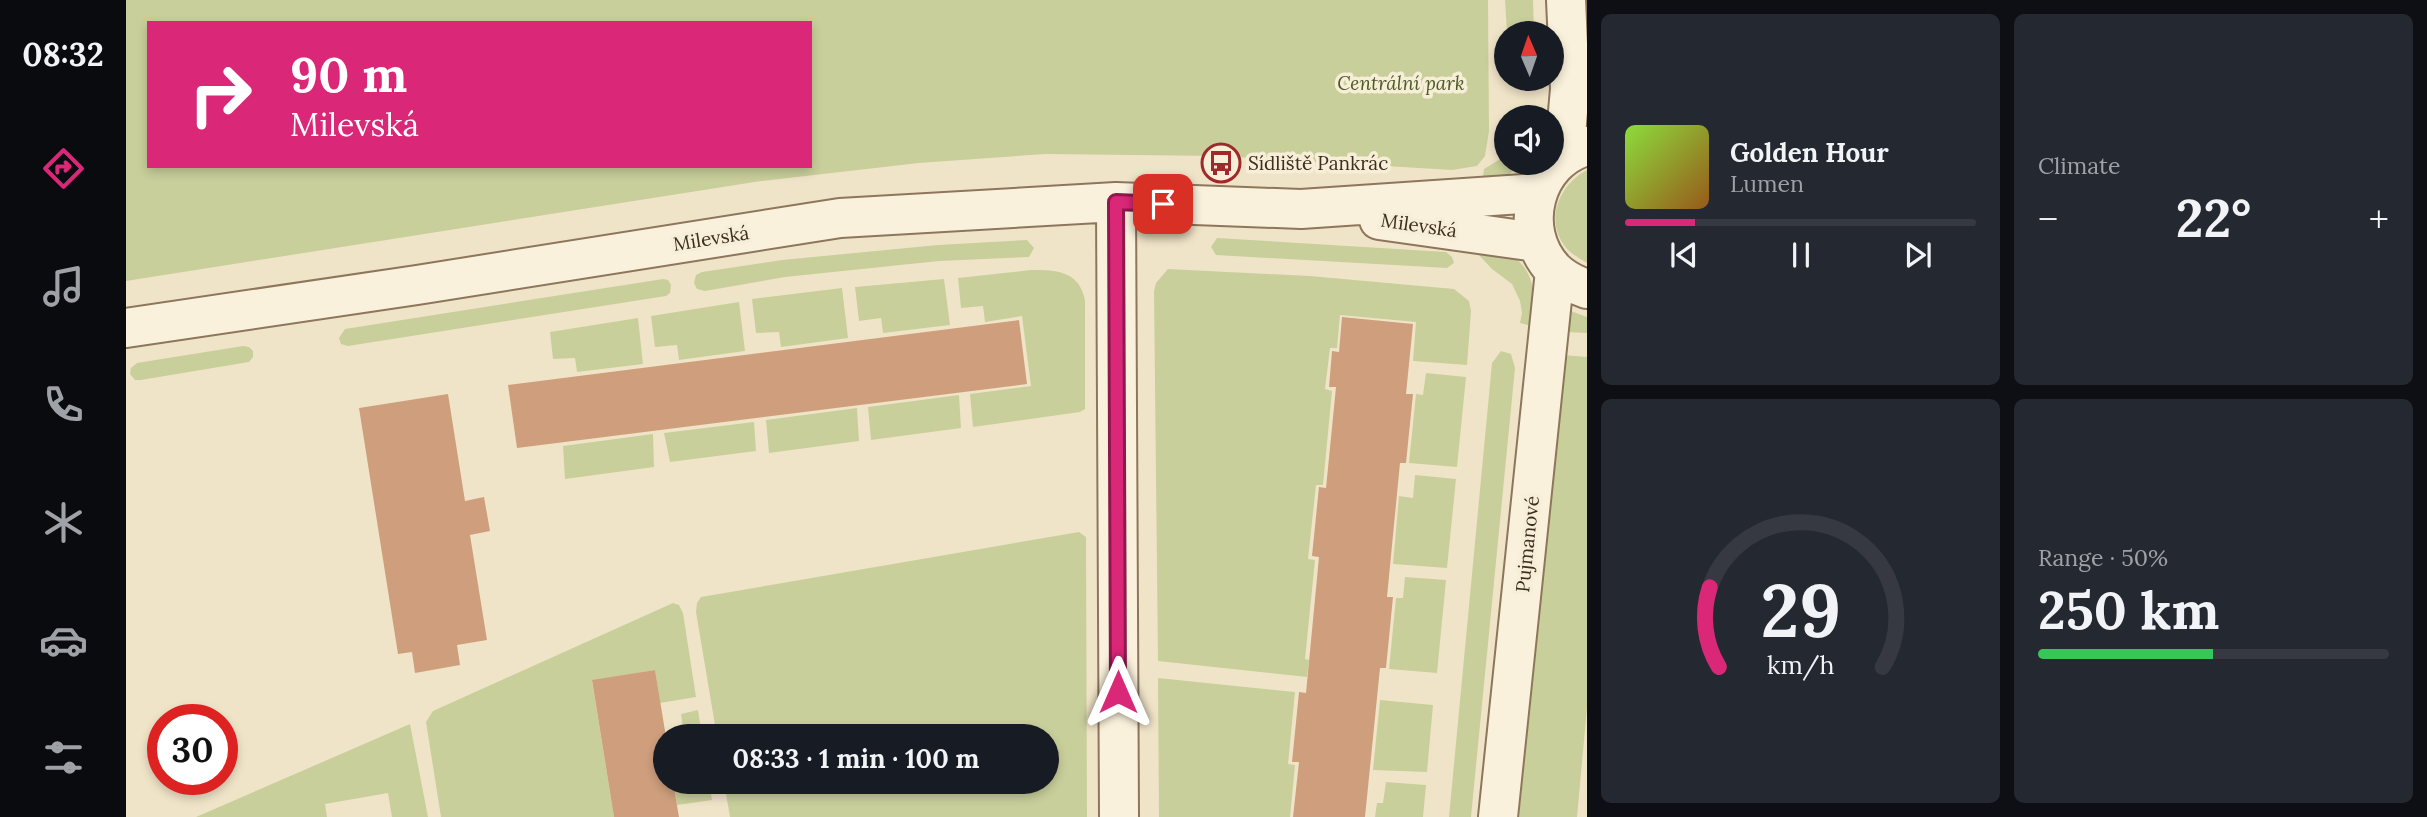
<!DOCTYPE html>
<meta charset="utf-8">
<style>
body{margin:0;font-family:Lora,serif;background:#242831;color:#f1f3f6;height:100vh;display:flex;flex-direction:column;font-size:26px;white-space:nowrap}
*{box-sizing:border-box;margin:0}
p{font-size:23px;color:#9ea1a6}
.icon{flex:none;width:38px;height:38px;fill:none;stroke:currentColor;stroke-width:2;stroke-linecap:round;stroke-linejoin:round}
.map{position:relative;flex:1;overflow:hidden}
.drawer{display:flex;flex-direction:column;gap:14px;padding:14px;background:#0d0f14;width:840px}
.drawer>*{flex:none}
.guide{position:absolute;left:21px;top:21px;width:665px;height:147px;border-radius:0px;box-shadow:0 4px 10px #0003;background:#db2777;color:#fff;overflow:hidden}
.needle{width:46px;rotate:358deg}
.controls{position:absolute;left:1368px;top:21px;display:grid;gap:14px}
.controls a{display:grid;place-items:center;width:70px;height:70px;border-radius:50%;background:#171b24;box-shadow:0 4px 10px #0003;font-size:35px}
.speed{position:absolute;left:21px;top:704px;display:flex;gap:14px;font-size:35px;font-weight:700;text-align:center}
.speed>*{display:grid;place-content:center;width:91px;height:91px;border-radius:50%;background:#171b24;box-shadow:0 4px 10px #0003;line-height:1}
.speed .limit{border:10px solid #d22;background:#fff;color:#111}
.pin{position:absolute;display:grid;place-items:center;width:60px;height:60px;color:#fff;margin:-30px;border-radius:14px;box-shadow:0 4px 10px #0006}
.me{position:absolute;width:77px;margin:-38px;rotate:0deg;stroke-linejoin:round;filter:drop-shadow(0 0 5px #0008)}
.turn{display:flex;align-items:center;gap:24px;height:147px;padding:0 28px;font-size:32px}
.turn .icon{width:91px;height:91px;stroke-width:2.5}
.turn b{display:block;font-size:49px;line-height:60px}
.big{font-size:52px;font-weight:800;line-height:1.1}
.drawer .card{flex:1;display:flex;flex-direction:column;justify-content:center;gap:10px;min-width:0;padding:0 24px;border-radius:10px;background:#242831}
.drawer .dial{align-items:center;gap:0}
.dial svg{height:182px;overflow:visible;fill:none;stroke:#363941;stroke-width:7;stroke-linecap:round;text-anchor:middle}
.dial text{fill:#f1f3f6;stroke:none}
.song{display:flex;align-items:center;gap:21px}
.cover{width:84px;height:84px;border-radius:10px;background:linear-gradient(135deg,hsl(90 70% 55%),hsl(30 70% 35%))}
.played{height:7px;border-radius:4px;background:linear-gradient(90deg,#db2777 20%,#363941 20%)}
.keys{display:flex;justify-content:space-around;direction:ltr}
.heat{display:flex;justify-content:space-between;align-items:center;font-size:38px;direction:ltr}
.charge{height:10px;border-radius:5px;background:linear-gradient(90deg,#34c759 50%,#363941 0)}
.drawer .tiles{flex:1;display:grid;gap:14px;grid-template-columns:repeat(2,1fr)}
.trip{position:absolute;left:527px;top:724px;width:406px;height:70px;border-radius:35px;background:#171b24;box-shadow:0 4px 10px #0003;font-weight:800;line-height:70px;text-align:center}
main{display:flex;flex:1;min-height:0}
.dock{display:flex;flex-direction:column;width:126px;justify-content:space-around;align-items:center;background:#090b0e;color:#9ea1a6}
.dock .icon{width:49px;height:49px}
.dock .on{color:#db2777}
.dock b{font-size:32px;color:#f1f3f6}
.map>svg:first-child{display:block}
.green{fill:#c9cf9b;fill-rule:evenodd}
.building{fill:#cf9f7d}
.lines{fill:none;stroke-linecap:round;stroke-linejoin:round}
.minor-casing{stroke:#8d765c;stroke-width:42}
.minor{stroke:#faf1dc;stroke-width:38}
.route-casing{stroke:#8e194d;stroke-width:18}
.route{stroke:#db2777;stroke-width:12}
.labels{text-anchor:middle;dominant-baseline:central;stroke-width:7;stroke-linejoin:round;paint-order:stroke}
.park-label{font-size:19px;font-style:italic;fill:#4d5a26;stroke:#f7eed8}
.poi-label{font-size:19px;fill:#3d2e20;stroke:#f7eed8;text-anchor:start}
.street-label{font-size:19px;fill:#3d2e20;stroke:#f7eed8}
</style>
<main>
<nav class="dock">
<b>08:32</b>
<svg class="icon on" aria-label="directions" viewBox="0 0 24 24"><path d="M12 3l9 9-9 9-9-9zM9 14v-3h6M13 9l2 2-2 2"/></svg>
<svg class="icon" aria-label="music" viewBox="0 0 24 24"><path d="M9 18V5l10-2v13"/><circle cx="6" cy="18" r="3"/><circle cx="16" cy="16" r="3"/></svg>
<svg class="icon" aria-label="phone" viewBox="0 0 24 24"><path d="M5 4h4l2 5-3 2q2 4 5 5l2-3 5 2v4C11 20 4 13 5 4z"/></svg>
<svg class="icon" aria-label="climate" viewBox="0 0 24 24"><path d="M12 3v18M4 7l16 10M4 17L20 7"/></svg>
<svg class="icon" aria-label="car" viewBox="0 0 24 24"><path d="M5 17H2v-5l4-1 3-4h7l3 4 3 1v5h-3M9 17h6M6 11h13"/><circle cx="7" cy="17" r="2"/><circle cx="17" cy="17" r="2"/></svg>
<svg class="icon" aria-label="filters" viewBox="0 0 24 24"><path d="M4 7h16M4 17h16"/><circle cx="9" cy="7" r="2"/><circle cx="15" cy="17" r="2"/></svg>
</nav>
<div class="map">
<svg width="1461" height="817" viewBox="0 0 1461 817">
<rect width="100%" height="100%" fill="#f0e4c8"/>
<!-- green -->
<path class="green" d="M 0,0 L 1362,0 L 1363,131 L 1359,156 L 1351,166 L 1326,170 L 1093,156 L 919,154 L 793,163 L 635,181 L 0,281 ZM 23,23 L 684,23 L 684,166 L 23,166 Z
M 1379,0 L 1407,0 L 1408,33 L 1381,33 Z
M 1381,155 L 1381,163 L 1397,163 C 1384,175 1374,181 1356,183 L 1358,169 Z
M 1461,170 L 1461,263 C 1455,259 1447,255 1442,250 C 1417,223 1432,185 1461,170 Z
M 1091,238 L 1320,252 L 1326,257 L 1328,263 L 1321,268 L 1090,255 L 1085,247 Z
M 901,240 L 908,248 L 903,257 L 813,261 L 659,277 L 579,291 L 571,289 L 568,283 L 570,275 L 576,272 L 656,260 L 812,245 Z
M 1353,246 C 1364,250 1380,252 1390,259 C 1411,275 1408,303 1409,327 L 1394,323 L 1396,313 L 1394,301 L 1386,284 L 1366,269 L 1351,253 Z
M 1042,269 L 1184,276 L 1328,289 L 1343,301 L 1345,311 L 1341,365 L 1287,361 L 1290,322 L 1214,315 L 1211,348 L 1204,348 L 1199,389 L 1206,391 L 1197,485 L 1190,485 L 1182,559 L 1189,560 L 1179,659 L 1183,660 L 1181,677 L 1032,661 L 1028,291 L 1030,283 Z
M 905,270 C 931,270 953,271 959,300 L 959,409 L 954,412 L 847,427 L 844,394 L 905,386 L 896,316 L 859,322 L 857,306 L 835,308 L 832,278 Z
M 537,279 L 542,280 L 545,285 L 544,293 L 540,296 L 222,346 L 215,344 L 213,338 L 219,329 Z
M 818,279 L 824,325 L 757,333 L 755,318 L 733,321 L 729,287 Z
M 716,288 L 722,338 L 655,347 L 653,332 L 630,333 L 626,299 Z
M 613,302 L 619,351 L 553,360 L 551,345 L 529,347 L 525,316 Z
M 1442,310 L 1461,317 L 1461,333 L 1440,332 Z
M 512,318 L 517,364 L 451,372 L 449,358 L 427,359 L 424,332 Z
M 117,346 L 123,347 L 127,351 L 127,357 L 123,362 L 15,380 L 9,380 L 4,374 L 5,368 L 11,363 Z
M 1375,351 L 1385,354 L 1389,368 L 1345,817 L 1323,817 L 1366,363 Z
M 1437,355 L 1461,357 L 1461,708 L 1451,817 L 1393,817 Z
M 1300,373 L 1340,377 L 1331,467 L 1283,463 L 1290,394 L 1297,395 Z
M 833,395 L 835,428 L 745,440 L 742,407 Z
M 731,408 L 733,441 L 643,453 L 640,420 Z
M 628,422 L 630,451 L 544,462 L 538,433 Z
M 527,434 L 528,467 L 439,479 L 437,446 Z
M 1289,475 L 1330,479 L 1321,568 L 1267,564 L 1273,496 L 1287,498 Z
M 953,532 L 960,537 L 961,817 L 604,817 L 598,782 L 920,782 L 920,737 L 591,737 L 570,612 L 571,603 L 575,597 Z
M 1279,577 L 1320,580 L 1311,673 L 1263,669 L 1270,598 L 1277,598 Z
M 547,603 L 553,605 L 557,613 L 570,697 L 534,703 L 529,670 L 466,681 L 488,817 L 315,817 L 300,722 L 307,711 Z
M 1032,678 L 1169,692 L 1162,764 L 1169,765 L 1164,817 L 1033,817 Z
M 1254,700 L 1307,705 L 1301,772 L 1247,770 Z
M 572,710 L 576,737 L 552,737 L 558,735 L 555,714 Z
M 284,724 L 302,817 L 266,817 L 262,793 L 199,804 L 201,817 L 70,817 Z
M 547,782 L 583,782 L 586,800 L 551,805 Z
M 1260,782 L 1300,785 L 1297,817 L 1249,817 L 1251,803 L 1257,803 Z"/>
<!-- building -->
<path class="building" d="M 1216,317 L 1287,324 L 1280,394 L 1287,394 L 1280,463 L 1274,463 L 1261,597 L 1267,597 L 1260,668 L 1254,668 L 1239,817 L 1167,817 L 1173,762 L 1166,762 L 1173,692 L 1180,693 L 1193,557 L 1186,556 L 1193,487 L 1200,488 L 1210,387 L 1203,387 L 1206,351 L 1213,352 Z
M 893,320 L 901,384 L 391,448 L 382,385 Z
M 322,394 L 339,501 L 358,497 L 364,531 L 344,535 L 361,640 L 331,645 L 334,665 L 289,673 L 286,652 L 272,654 L 233,408 Z
M 529,670 L 540,737 L 539,782 L 547,782 L 553,817 L 488,817 L 466,680 Z"/>
<g class="lines">
<defs>
<path id="minor" d="M 1461,146 C 1408,160 1390,230 1428,270 C 1437,279 1449,285 1461,289
M 1438,157 L 1444,89 L 1440,0
M 990,202 L 993,817
M 1253,220 L 1410,242
M 0,328 L 291,285 L 714,218 L 990,202 L 1175,209 L 1411,193
M 1372,817 L 1429,271"/>
</defs>
<!-- minor casing -->
<use href="#minor" class="minor-casing"/>
<!-- minor -->
<use href="#minor" class="minor"/>
</g>
<g class="lines">
<defs>
<path id="route" d="M 992,692 L 990,202 L 1037,204"/>
</defs>
<!-- route casing -->
<use href="#route" class="route-casing"/>
<!-- route -->
<use href="#route" class="route"/>
</g>
<!-- icons -->
<defs>
<symbol id="bus-ring" viewBox="-11 -11 22 22"><circle r="9.5" fill="#f7eed8" stroke="#9e2a2b" stroke-width="1.5"/><path d="M-5-6H5V4H4V6H2V4H-2V6H-4V4H-5ZM-3.5-4V0h7V-4ZM-3.5 1.2v1.5H-2V1.2ZM2 1.2v1.5H3.5V1.2Z" fill="#9e2a2b"/></symbol>
</defs>
<g fill-rule="evenodd">
<use href="#bus-ring" x="1073" y="141" width="44" height="44"/>
</g>
<g class="labels">
<!-- park labels -->
<g class="park-label">
<text x="1275" y="83">Centrální park</text>
</g>
<!-- poi labels -->
<g class="poi-label">
<text x="1122" y="163">Sídliště Pankrác</text>
</g>
<!-- street labels -->
<g class="street-label">
<text transform="translate(1293 225) rotate(8)">Milevská</text>
<text transform="translate(585 238) rotate(-9)">Milevská</text>
<text transform="translate(1401 544) rotate(-84)">Pujmanové</text>
</g>
</g>
</svg>
<div class="controls">
<a><svg class="needle" viewBox="-14 -14 28 28"><path d="M0-13l5 13h-10z" fill="#e53935"/><path d="M0 13l5-13h-10z" fill="#9ea1a6"/></svg></a>
<a><svg class="icon" aria-label="sound" viewBox="0 0 24 24"><path d="M4 9h4l5-4v14l-5-4H4zM17 9q2 3 0 6"/></svg></a>
</div>
<div class="speed"><div class="limit">30</div></div>
<div class="pin" style="left:1037px;top:204px;background:#d93025"><svg class="icon" aria-label="arrive" viewBox="0 0 24 24"><path d="M6 21V4h12l-3 4 3 4H6"/></svg></div>
<svg class="me" style="left:992px;top:692px" viewBox="-20 -20 40 40"><path d="M0-17L14 15 0 8-14 15z" fill="#db2777" stroke="#fff" stroke-width="4"/></svg>
<div class="trip">08:33 · 1 min · 100 m</div>
<div class="guide">
<div class="turn"><svg class="icon" aria-label="right" viewBox="0 0 24 24"><path d="M7 20v-9h11M14 6l5 5-5 5"/></svg><div><b>90 m</b>Milevská</div></div>
</div>
</div>
<section class="drawer">
<div class="tiles">
<div class="card">
<div class="song"><i class="cover"></i><div><b>Golden Hour</b><p>Lumen</p></div></div>
<div class="played"></div>
<div class="keys"><svg class="icon" aria-label="previous" viewBox="0 0 24 24"><path d="M18 5L8 12l10 7zM5 5v14"/></svg><svg class="icon" aria-label="pause" viewBox="0 0 24 24"><path d="M8 5v14M16 5v14"/></svg><svg class="icon" aria-label="next" viewBox="0 0 24 24"><path d="M6 5l10 7-10 7zM19 5v14"/></svg></div>
</div>
<div class="card"><p>Climate</p>
<div class="heat"><a>−</a><b class="big">22°</b><a>+</a></div>
</div>
<div class="card dial"><svg viewBox="0 0 100 80">
<path d="M14 69A42 42 0 1 1 86 69"/>
<path d="M14 69A42 42 0 0 1 10 34" stroke="#db2777"/>
<text x="50" y="56" font-size="32" font-weight="700">29</text>
<text x="50" y="72" font-size="11">km/h</text>
</svg></div>
<div class="card"><p>Range · 50%</p><b class="big">250 km</b><div class="charge"></div></div>
</div>
</section>
</main>
